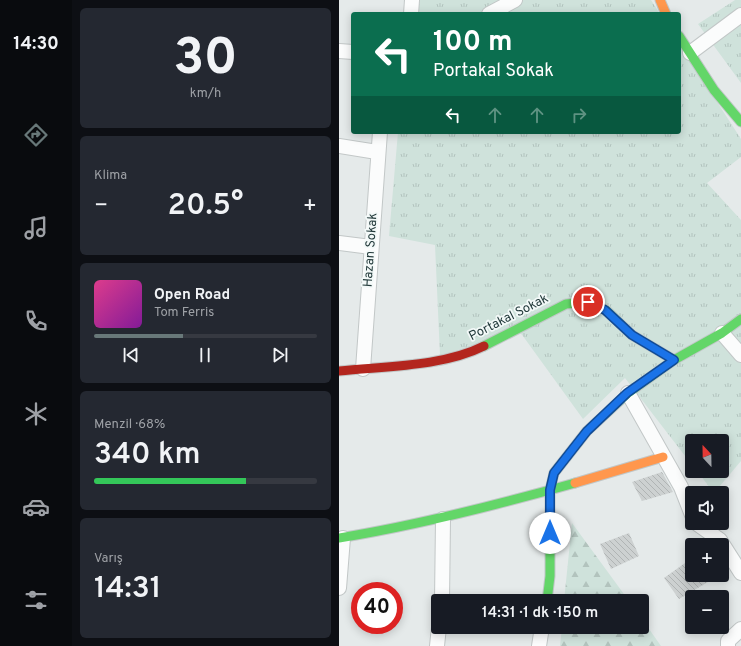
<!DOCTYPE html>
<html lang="tr">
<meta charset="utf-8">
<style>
body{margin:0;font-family:Overpass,sans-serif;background:#242831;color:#f1f3f6;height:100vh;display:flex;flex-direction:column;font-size:15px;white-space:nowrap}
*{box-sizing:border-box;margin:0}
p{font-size:13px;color:#9ea1a6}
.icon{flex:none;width:22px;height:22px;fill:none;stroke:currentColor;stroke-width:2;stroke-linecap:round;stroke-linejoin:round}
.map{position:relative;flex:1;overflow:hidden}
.panel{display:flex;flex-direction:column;gap:8px;padding:8px;background:#0d0f14;width:267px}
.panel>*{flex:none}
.top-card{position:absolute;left:12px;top:12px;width:330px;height:122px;border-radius:4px;box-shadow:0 2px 10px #0003;background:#0b6e4f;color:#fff;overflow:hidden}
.needle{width:26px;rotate:338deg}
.buttons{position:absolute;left:346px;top:434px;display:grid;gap:8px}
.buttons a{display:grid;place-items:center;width:44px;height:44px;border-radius:4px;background:#171b24;box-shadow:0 2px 10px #0003;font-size:20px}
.speed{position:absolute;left:12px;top:582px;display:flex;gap:8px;font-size:20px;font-weight:700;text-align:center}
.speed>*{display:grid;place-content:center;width:52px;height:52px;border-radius:50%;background:#171b24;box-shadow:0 2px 10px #0003;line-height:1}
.speed .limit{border:6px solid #d22;background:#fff;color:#111}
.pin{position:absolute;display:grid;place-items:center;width:34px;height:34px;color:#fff;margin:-17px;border:2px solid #fff;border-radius:50%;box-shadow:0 1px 4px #0007}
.me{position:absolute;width:44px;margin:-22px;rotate:0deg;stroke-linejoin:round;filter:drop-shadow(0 0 3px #0008)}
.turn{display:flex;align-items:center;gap:14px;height:84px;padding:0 16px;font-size:18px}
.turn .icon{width:52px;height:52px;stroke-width:2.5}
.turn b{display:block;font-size:28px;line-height:34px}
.lanes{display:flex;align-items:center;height:38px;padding:0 16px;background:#0003;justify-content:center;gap:20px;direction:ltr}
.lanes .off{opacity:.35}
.big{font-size:30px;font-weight:600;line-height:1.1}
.panel .widget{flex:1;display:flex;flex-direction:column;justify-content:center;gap:6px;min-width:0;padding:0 14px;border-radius:6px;background:#242831}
.panel .dial{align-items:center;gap:0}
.dial b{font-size:52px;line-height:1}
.song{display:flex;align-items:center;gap:12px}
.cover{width:48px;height:48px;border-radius:6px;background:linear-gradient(135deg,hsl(330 70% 55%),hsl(290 70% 35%))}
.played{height:4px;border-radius:2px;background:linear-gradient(90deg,#687879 40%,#363941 40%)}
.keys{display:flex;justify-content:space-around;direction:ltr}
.heat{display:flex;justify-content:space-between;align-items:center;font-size:22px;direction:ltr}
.charge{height:6px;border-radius:3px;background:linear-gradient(90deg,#34c759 68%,#363941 0)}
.trip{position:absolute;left:92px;top:594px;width:218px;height:40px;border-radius:4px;background:#171b24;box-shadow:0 2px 10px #0003;font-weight:600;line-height:40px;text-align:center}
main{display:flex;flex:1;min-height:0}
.tabs{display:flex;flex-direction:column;width:72px;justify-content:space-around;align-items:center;background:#090b0e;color:#9ea1a6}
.tabs .icon{width:28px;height:28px}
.tabs .on{color:#687879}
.tabs b{font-size:18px;color:#f1f3f6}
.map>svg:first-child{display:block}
.grass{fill:url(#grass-tufts)}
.forest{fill:url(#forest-firs)}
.building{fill:url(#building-back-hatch)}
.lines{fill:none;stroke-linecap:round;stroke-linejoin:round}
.street-casing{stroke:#c2c7c7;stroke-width:16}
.fast-casing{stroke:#c1c7c7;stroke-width:11}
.slow-casing{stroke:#c1c7c7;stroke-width:11}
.jam-casing{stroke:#c1c7c7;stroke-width:11}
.street{stroke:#fbfcfc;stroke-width:14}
.fast{stroke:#63d668;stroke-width:9}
.slow{stroke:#ff974d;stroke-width:9}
.jam{stroke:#b3261e;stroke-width:9}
.route-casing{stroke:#114b97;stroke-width:10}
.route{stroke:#1a73e8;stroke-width:7}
.labels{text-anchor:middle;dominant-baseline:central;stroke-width:3.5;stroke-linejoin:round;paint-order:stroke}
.street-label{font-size:13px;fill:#243b3c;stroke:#f3f9f8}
</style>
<main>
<nav class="tabs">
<b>14:30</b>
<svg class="icon on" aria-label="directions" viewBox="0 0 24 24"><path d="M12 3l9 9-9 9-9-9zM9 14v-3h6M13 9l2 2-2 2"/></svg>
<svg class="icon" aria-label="music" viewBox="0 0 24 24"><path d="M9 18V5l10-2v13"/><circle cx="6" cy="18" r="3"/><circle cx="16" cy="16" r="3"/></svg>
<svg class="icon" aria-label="phone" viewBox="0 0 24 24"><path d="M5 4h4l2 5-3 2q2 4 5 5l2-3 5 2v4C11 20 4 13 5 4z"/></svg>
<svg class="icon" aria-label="climate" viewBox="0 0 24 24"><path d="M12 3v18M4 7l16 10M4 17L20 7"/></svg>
<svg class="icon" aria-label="car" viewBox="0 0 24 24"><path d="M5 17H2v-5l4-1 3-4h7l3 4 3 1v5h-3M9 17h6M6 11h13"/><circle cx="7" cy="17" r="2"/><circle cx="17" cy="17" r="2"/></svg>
<svg class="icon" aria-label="filters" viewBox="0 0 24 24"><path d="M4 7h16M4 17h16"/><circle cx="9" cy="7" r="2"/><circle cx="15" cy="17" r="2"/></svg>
</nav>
<section class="panel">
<div class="widget dial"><b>30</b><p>km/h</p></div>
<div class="widget"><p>Klima</p>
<div class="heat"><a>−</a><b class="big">20.5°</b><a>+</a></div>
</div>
<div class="widget">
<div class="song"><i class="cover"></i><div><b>Open Road</b><p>Tom Ferris</p></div></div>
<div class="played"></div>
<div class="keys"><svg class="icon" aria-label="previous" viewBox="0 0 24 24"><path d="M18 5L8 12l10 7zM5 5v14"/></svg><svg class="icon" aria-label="pause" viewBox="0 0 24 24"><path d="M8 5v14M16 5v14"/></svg><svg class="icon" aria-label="next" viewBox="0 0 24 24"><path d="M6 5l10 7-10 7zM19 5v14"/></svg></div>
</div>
<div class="widget"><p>Menzil · 68%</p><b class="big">340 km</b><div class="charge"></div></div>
<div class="widget"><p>Varış</p><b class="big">14:31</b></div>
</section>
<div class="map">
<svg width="402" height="646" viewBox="0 0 402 646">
<defs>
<pattern id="grass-tufts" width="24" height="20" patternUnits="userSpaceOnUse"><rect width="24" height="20" fill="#cfe2db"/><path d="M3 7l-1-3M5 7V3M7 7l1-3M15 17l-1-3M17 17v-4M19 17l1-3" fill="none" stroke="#b2c3bd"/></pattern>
<pattern id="forest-firs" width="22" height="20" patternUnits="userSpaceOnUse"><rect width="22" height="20" fill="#cfe2db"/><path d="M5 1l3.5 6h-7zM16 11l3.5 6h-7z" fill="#b2c3bd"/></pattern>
<pattern id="building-back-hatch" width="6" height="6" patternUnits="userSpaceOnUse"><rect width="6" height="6" fill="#cdd1d1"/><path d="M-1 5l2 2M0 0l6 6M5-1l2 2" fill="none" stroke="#b0b4b4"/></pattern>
</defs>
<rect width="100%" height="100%" fill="#e5eaea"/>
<!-- grass -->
<path class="grass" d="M 71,0 L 312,0 L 321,14 L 69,14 Z
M 396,0 L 402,0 L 402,83 L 359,24 Z
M 340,43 L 402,139 L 402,157 L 368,183 L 402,220 L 402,461 L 375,493 L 358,471 L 383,471 L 383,441 L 353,441 L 353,465 L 286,378 L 244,419 L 181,332 L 101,355 L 96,245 L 50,236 L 59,132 L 340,132 Z"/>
<!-- forest -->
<path class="forest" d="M 233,523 L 290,601 L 225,601 Z
M 303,619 L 322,646 L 221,646 L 223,627 L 303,627 Z"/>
<!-- building -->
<path class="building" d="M 323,472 L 334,492 L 303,501 L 293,482 Z
M 290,533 L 300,556 L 272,569 L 261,544 Z
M 353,558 L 353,575 L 364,575 L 369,582 L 340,599 L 325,578 Z"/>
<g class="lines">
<defs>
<path id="street" d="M 72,14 L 73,0
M 150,14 L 176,0
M 0,51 L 14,52
M 351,53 L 402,15
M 0,146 L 38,152
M 0,243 L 32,247
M 383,333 L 402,355
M 24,369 L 41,132
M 289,393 L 342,487 L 353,515
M 357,523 L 381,540 L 402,573
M 0,588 L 4,538
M 103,601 L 104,519
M 98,646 L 100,627
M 200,646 L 203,627
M 389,646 L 389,641 L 402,629"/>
<path id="fast" d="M 340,36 L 375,90 L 402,122
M 145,346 L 227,304 L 249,302 L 267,310 L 293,335 L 335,360
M 0,538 C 80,525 158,505 236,483
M 208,601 L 211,576 L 211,490 L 215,473 L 248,431 L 289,393 L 335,360 L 383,333 L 402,319"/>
<path id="slow" d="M 321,0 L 327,14
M 236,483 L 324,457"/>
<path id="jam" d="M 0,371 C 46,366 103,367 145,346"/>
</defs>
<!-- street casing -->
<use href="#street" class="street-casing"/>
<!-- fast casing -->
<use href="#fast" class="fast-casing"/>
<!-- slow casing -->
<use href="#slow" class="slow-casing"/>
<!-- jam casing -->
<use href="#jam" class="jam-casing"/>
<!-- street -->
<use href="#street" class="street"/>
<!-- fast -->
<use href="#fast" class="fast"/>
<!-- slow -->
<use href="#slow" class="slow"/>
<!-- jam -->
<use href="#jam" class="jam"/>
</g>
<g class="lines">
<defs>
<path id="route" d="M 211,533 L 211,490 L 215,473 L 248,431 L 288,393 L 335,360 L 293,335 L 266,310 L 249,302"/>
</defs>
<!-- route casing -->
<use href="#route" class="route-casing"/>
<!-- route -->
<use href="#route" class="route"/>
</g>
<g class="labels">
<!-- street labels -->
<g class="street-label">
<text transform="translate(32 250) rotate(-86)">Hazan Sokak</text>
<text transform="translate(170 318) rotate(-27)">Portakal Sokak</text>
</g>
</g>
</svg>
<div class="buttons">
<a><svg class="needle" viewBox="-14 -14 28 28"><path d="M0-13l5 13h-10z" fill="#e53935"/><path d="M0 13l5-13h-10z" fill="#9ea1a6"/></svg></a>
<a><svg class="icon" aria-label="sound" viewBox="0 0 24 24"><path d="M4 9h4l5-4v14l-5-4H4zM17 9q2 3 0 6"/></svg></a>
<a>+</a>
<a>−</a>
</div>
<div class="speed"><div class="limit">40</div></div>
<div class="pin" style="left:249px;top:302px;background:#d93025"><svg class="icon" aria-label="arrive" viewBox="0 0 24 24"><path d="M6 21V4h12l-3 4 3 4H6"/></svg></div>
<svg class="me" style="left:211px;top:533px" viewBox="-20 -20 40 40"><circle r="19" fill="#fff"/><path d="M0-13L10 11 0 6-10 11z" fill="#1a73e8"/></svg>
<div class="trip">14:31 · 1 dk · 150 m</div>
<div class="top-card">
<div class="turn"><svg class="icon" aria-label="left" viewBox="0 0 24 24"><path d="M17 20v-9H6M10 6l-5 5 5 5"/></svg><div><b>100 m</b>Portakal Sokak</div></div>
<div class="lanes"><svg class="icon" aria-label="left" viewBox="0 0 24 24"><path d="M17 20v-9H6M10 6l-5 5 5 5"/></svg><svg class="icon off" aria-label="ahead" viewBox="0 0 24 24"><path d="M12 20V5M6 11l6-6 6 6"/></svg><svg class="icon off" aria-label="ahead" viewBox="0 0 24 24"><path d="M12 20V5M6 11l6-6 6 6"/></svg><svg class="icon off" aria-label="right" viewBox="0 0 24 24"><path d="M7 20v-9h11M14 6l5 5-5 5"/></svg></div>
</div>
</div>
</main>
